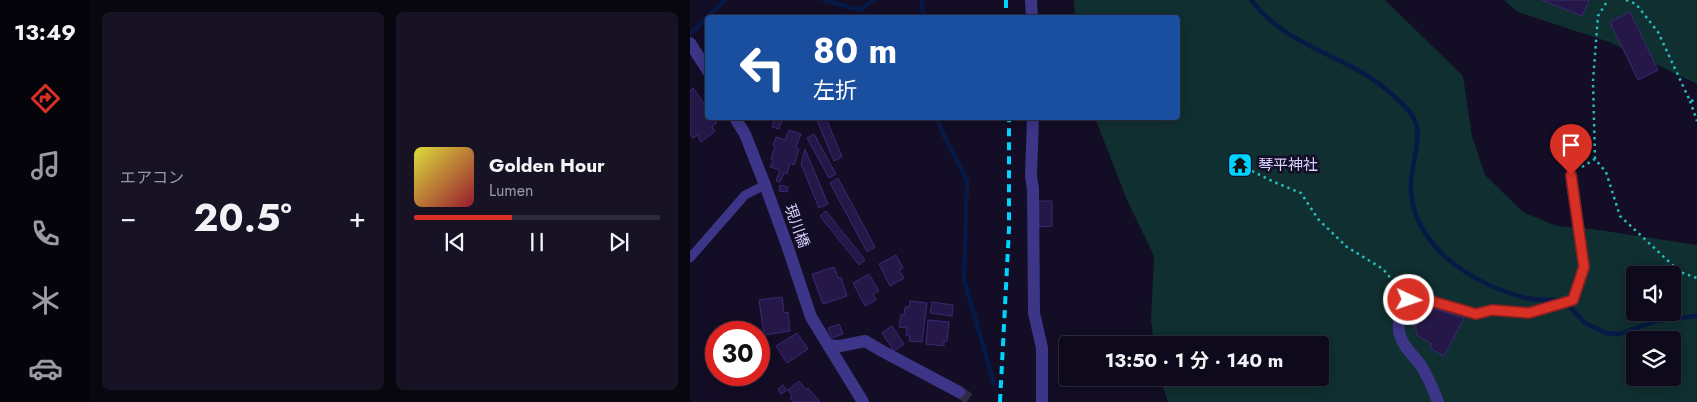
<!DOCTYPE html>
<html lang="ja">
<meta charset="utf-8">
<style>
body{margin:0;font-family:Jost,"Noto Sans JP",sans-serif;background:#171325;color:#f1f3f6;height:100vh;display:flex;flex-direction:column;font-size:19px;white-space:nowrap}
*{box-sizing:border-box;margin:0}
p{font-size:16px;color:#9b9aa3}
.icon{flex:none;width:28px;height:28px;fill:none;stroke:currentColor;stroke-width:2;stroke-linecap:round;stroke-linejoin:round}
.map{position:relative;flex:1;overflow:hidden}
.drawer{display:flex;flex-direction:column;gap:12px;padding:12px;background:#08060f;width:600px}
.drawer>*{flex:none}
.hud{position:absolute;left:15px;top:15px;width:475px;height:105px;border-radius:5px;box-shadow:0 2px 12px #0003,0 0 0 1px #2e2b3b;background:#1a4fa0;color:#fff;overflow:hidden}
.buttons{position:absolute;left:936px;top:266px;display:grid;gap:10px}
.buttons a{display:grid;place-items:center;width:55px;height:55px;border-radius:5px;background:#0e0a1c;box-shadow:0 2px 12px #0003,0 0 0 1px #2e2b3b;font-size:25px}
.speed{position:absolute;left:15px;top:321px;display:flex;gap:10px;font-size:25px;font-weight:700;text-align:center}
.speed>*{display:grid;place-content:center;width:65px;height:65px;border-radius:50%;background:#0e0a1c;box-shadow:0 2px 12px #0003,0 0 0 1px #2e2b3b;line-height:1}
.speed .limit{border:8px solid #d22;background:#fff;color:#111}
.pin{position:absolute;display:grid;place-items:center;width:42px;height:42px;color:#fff;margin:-51px -21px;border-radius:50% 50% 50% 0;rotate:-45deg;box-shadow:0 0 5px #0007}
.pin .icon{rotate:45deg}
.me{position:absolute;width:55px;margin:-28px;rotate:93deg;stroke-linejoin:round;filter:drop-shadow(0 0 4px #0008)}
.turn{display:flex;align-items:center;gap:18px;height:105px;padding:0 25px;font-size:22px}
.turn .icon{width:65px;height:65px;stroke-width:2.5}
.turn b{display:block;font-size:35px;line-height:42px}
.big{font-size:38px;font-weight:700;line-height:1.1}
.drawer .card{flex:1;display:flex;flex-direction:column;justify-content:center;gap:8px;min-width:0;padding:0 18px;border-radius:8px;background:#171325}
.song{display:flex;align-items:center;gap:15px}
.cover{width:60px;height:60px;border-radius:8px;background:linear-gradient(135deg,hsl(60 70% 55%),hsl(350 70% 35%))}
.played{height:5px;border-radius:2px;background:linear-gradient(90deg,#d93025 40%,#2e2b3b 40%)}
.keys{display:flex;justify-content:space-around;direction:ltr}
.heat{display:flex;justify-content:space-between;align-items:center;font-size:28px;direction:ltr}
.drawer .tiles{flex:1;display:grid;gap:12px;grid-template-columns:repeat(2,1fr)}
.trip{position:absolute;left:369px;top:336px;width:270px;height:50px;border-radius:5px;background:#0e0a1c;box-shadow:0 2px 12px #0003,0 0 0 1px #2e2b3b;font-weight:700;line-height:50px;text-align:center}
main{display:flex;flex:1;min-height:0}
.menu{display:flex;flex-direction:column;width:90px;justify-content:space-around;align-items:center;background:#06040b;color:#9b9aa3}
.menu .icon{width:35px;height:35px}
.menu .current{color:#d93025}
.menu b{font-size:22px;color:#f1f3f6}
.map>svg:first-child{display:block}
.green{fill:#102f30;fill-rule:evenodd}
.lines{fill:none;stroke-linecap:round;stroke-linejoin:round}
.stream{stroke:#071945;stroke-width:4.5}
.building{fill:#251848;stroke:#3c2875}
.minor-tunnel{stroke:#312b46;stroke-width:12;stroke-dasharray:12 6;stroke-linecap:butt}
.path{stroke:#27bdbe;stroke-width:2.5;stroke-dasharray:2.5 4;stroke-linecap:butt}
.service{stroke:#3d3587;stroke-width:9}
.minor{stroke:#3d3587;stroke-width:12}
.rail{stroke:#00d3fd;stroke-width:4;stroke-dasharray:8 6;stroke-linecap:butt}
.route-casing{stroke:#8d1f18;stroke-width:12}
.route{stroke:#d93025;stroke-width:9}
.labels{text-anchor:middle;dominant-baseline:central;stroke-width:5;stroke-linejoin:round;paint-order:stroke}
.poi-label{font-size:15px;fill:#dad2ff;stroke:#130d25;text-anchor:start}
.street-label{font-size:15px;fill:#dad2ff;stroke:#130d25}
</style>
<main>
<nav class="menu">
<b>13:49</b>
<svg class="icon current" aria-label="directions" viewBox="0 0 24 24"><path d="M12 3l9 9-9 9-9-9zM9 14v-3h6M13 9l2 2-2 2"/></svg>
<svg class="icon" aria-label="music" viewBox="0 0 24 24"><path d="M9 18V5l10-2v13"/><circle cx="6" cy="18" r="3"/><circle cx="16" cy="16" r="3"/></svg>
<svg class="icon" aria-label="phone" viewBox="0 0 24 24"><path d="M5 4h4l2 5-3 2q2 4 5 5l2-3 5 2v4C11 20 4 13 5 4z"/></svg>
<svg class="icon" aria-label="climate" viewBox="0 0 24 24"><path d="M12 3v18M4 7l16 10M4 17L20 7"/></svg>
<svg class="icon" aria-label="car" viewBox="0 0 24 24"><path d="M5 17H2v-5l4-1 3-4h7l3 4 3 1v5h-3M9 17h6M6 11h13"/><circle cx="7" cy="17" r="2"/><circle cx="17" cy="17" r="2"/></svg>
</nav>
<section class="drawer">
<div class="tiles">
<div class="card"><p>エアコン</p>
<div class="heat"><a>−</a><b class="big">20.5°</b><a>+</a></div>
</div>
<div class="card">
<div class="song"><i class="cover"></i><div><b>Golden Hour</b><p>Lumen</p></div></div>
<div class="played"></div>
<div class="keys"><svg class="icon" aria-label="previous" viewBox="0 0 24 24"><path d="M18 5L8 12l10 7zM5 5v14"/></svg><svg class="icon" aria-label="pause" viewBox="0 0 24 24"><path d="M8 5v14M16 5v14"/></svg><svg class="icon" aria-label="next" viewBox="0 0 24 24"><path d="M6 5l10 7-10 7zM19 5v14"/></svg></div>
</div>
</div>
</section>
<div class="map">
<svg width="1007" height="402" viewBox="0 0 1007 402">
<rect width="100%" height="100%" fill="#130d25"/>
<!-- green -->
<path class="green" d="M 384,0 L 695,0 L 773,76 L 782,136 L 795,175 L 833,212 L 867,226 L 902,229 L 1007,245 L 1007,402 L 478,402 L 470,378 L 630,378 L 630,345 L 464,345 L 461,320 L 464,256 L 437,200 L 405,118 L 488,118 L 488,18 L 385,17 ZM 945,275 L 982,275 L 982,312 L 945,312 ZM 945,340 L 982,340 L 982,378 L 945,378 Z
M 814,0 L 1007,0 L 1007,84 L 919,42 L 828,12 Z"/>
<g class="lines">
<!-- stream -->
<path class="stream" d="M 134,0 L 170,10 L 184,0
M 231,0 L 234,18
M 561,0 C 598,49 663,56 705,97 C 713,104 723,113 726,124 C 732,141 719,171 721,191 C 725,249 785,285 836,298 C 846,300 857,300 866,300
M 0,34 L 35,0
M 247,118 L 254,136 L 277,180 L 274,280 L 304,383
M 881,308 L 895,323 L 916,333 L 930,334 L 966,321 L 1007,316"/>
</g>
<!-- building -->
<path class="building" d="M 852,0 L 899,0 L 892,16 Z
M 940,12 L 968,70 L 948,80 L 920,22 Z
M 3,88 L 18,109 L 18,118 L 23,118 L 27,123 L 22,127 L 25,131 L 11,142 L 7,135 L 3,138 L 0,134 L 0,91 Z
M 84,118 L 93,118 L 89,129 L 82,127 Z
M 126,118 L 136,118 L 152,157 L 144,161 Z
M 99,130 L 111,134 L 106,147 L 109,149 L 104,165 L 100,163 L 97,174 L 94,173 L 90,182 L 86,181 L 90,170 L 80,167 L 83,160 L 81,159 L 85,146 L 83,145 L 86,137 L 95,140 Z
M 124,134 L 146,174 L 139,178 L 117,138 Z
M 115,149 L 138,204 L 129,208 L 111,164 Z
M 546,161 L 553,163 L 551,170 L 544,168 Z
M 148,178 L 185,247 L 177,252 L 140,183 Z
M 90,185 L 98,187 L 97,192 L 89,191 Z
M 346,201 L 362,201 L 362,226 L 349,227 Z
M 136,211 L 175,260 L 169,265 L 130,216 Z
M 206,255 L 213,268 L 209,270 L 214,278 L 200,286 L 189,264 Z
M 144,267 L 148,278 L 151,277 L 157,296 L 133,304 L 122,274 Z
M 179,274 L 189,291 L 183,294 L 186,300 L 175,306 L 163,283 Z
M 92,297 L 94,313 L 98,312 L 100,331 L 74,335 L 69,300 Z
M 220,301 L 237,303 L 232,342 L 219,341 L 220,336 L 216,335 L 217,328 L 209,327 L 211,315 L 214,315 L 215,307 L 219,307 Z
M 242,302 L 263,305 L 262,316 L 240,313 Z
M 732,305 L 774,318 L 754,356 L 740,348 L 742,344 L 728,336 L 723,320 Z
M 238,320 L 259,322 L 257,341 L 254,341 L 254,346 L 236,344 Z
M 149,324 L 153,334 L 142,338 L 138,328 Z
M 202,326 L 214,344 L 204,351 L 192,333 Z
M 107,333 L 118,349 L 97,363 L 86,346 Z
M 109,381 L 116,390 L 118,388 L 130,402 L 103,402 L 100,398 L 102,396 L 98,390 Z
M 93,385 L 97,390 L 91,394 L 88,389 Z"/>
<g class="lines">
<!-- minor-tunnel -->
<path class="minor-tunnel" d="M 269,392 L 284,402"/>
<!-- path -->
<path class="path" d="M 936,0 L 946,4 L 968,32 L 1000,101 L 1007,100
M 1000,101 L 1007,121
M 905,159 L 903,81 L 908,16 L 918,0
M 892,167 L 905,159 L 916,172 L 930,216 L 990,272 L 1007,278
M 562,171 L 584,182 L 611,193 L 628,219 L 657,247 L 693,269 L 711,291"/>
<!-- service -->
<path class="service" d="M 0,258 L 55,195 L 75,185"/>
<!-- minor -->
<path class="minor" d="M 341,0 L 342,18
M 0,43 L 18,71
M 45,118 L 55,134 L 75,185 L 98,248 L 121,317 L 173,402
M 343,118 L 341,176 L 343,189 L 344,313 L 352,348 L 352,402
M 138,345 L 150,346 L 175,341 L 192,351 L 269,392
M 748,402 C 744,390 738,378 732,367 C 726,358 717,351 713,342 C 704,327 710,303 727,297 L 786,314 L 802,310 L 839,313 L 883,300 L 894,267 L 881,175"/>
<!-- rail -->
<path class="rail" d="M 316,0 L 316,18
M 310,402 L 319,229 L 319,118"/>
</g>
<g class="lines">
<defs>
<path id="route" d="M 719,300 L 727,297 L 786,314 L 802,310 L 839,313 L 883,300 L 894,267 L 881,175"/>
</defs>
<!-- route casing -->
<use href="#route" class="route-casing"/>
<!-- route -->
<use href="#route" class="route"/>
</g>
<!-- icons -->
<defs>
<symbol id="temple-square" viewBox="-11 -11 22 22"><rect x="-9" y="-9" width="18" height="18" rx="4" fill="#00d3fd" stroke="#130d25"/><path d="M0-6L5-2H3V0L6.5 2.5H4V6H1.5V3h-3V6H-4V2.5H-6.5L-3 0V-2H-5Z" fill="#111"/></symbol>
</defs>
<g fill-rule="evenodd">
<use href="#temple-square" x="536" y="151" width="28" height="28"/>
</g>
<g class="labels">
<!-- poi labels -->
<g class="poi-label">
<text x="568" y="165">琴平神社</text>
</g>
<!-- street labels -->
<g class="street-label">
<text transform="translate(107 226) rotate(70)">現川橋</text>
</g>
</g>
</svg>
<div class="buttons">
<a><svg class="icon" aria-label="sound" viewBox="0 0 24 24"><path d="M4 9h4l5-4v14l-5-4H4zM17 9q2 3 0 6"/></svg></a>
<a><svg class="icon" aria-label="layers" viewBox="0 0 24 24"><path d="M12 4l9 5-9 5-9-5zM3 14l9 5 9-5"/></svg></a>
</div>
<div class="speed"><div class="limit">30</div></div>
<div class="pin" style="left:881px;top:175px;background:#d93025"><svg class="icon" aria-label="arrive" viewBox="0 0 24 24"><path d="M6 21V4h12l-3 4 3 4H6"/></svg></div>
<svg class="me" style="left:719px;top:300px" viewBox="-20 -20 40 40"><circle r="17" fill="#d93025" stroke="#fff" stroke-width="3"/><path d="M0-11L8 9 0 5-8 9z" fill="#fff"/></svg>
<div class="trip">13:50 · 1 分 · 140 m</div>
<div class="hud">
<div class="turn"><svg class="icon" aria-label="left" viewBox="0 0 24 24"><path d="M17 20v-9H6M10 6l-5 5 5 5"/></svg><div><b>80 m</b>左折</div></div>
</div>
</div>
</main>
